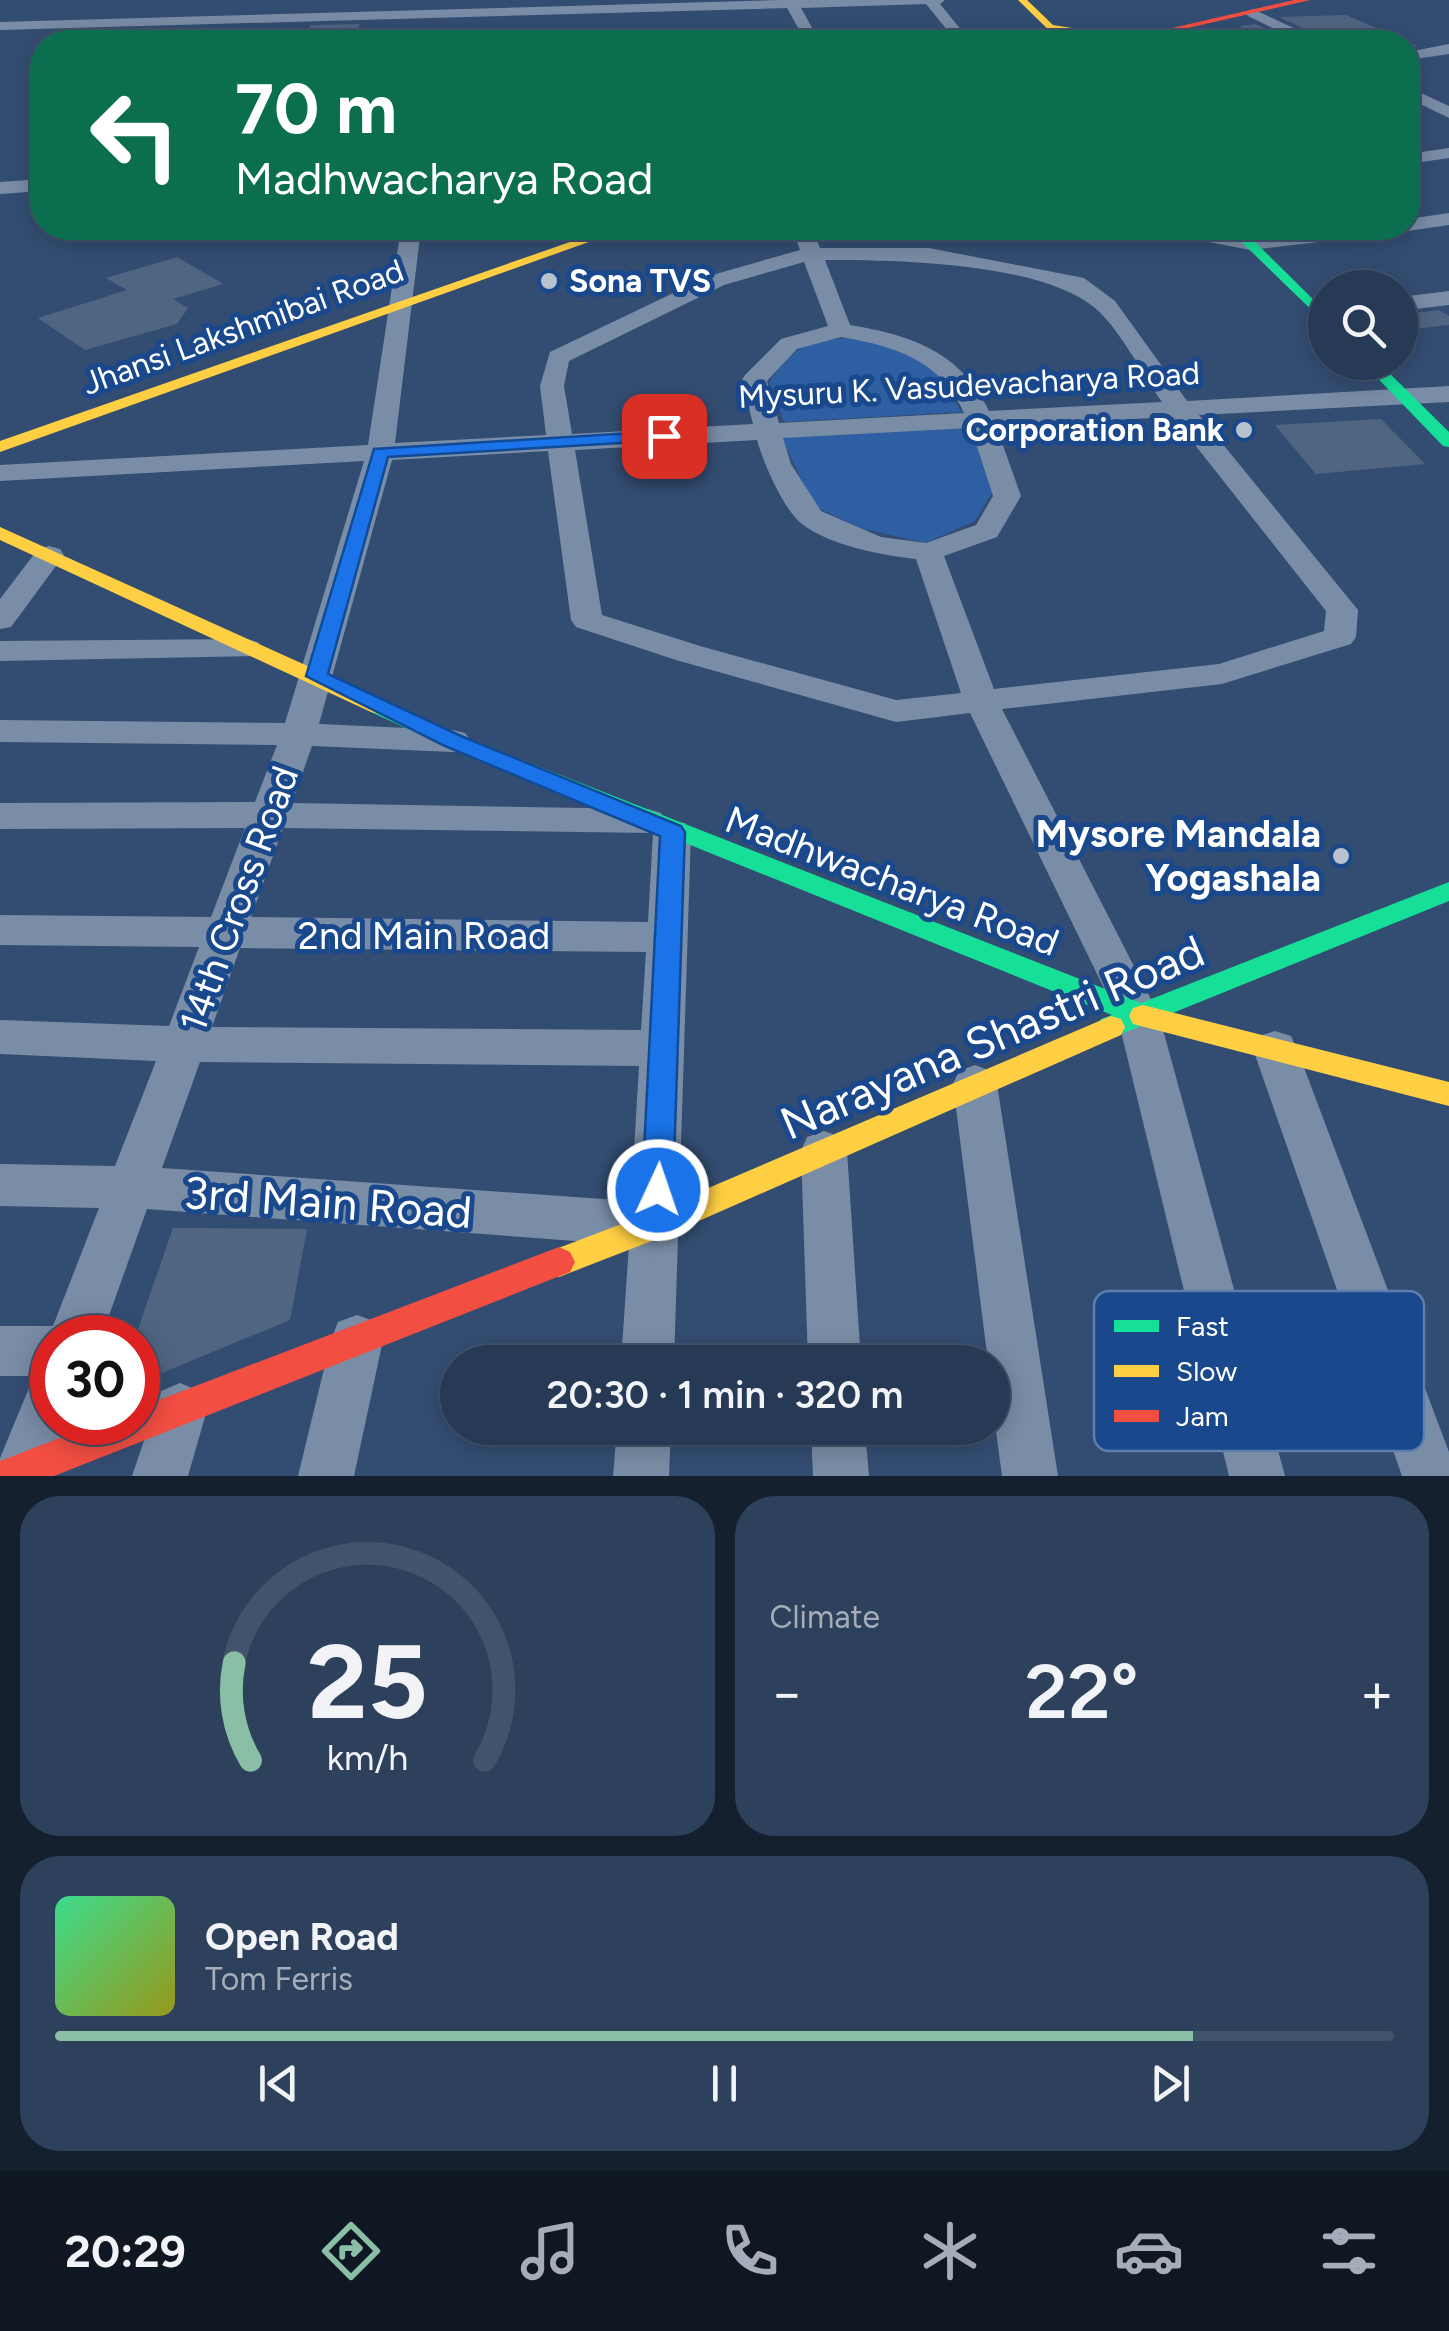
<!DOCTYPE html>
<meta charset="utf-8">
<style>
body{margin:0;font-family:Figtree,sans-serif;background:#2e415c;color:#f1f3f6;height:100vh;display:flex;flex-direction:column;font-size:38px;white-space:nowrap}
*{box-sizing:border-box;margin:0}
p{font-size:32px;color:#a4adb9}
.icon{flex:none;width:55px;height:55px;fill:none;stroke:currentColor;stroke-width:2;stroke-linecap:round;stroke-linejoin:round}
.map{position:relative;height:1476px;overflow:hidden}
.sheet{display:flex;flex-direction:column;gap:20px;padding:20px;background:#15202f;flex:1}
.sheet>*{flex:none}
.hud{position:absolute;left:30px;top:30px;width:1390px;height:210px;border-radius:40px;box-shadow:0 5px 25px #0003,0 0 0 2px #42546c;background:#0b6e4f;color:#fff;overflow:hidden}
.buttons{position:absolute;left:1308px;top:270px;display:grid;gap:20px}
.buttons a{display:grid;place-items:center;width:110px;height:110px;border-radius:50%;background:#263a56;box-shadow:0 5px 25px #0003,0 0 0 2px #42546c;font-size:50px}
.speed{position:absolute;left:30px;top:1315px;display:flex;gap:20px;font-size:50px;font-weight:700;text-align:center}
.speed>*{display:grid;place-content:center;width:130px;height:130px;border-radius:50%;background:#263a56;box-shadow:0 5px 25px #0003,0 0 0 2px #42546c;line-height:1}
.speed .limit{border:15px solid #d22;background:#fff;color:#111}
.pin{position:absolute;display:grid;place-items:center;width:85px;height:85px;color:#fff;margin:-42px;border-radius:20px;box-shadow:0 5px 15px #0006}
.me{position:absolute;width:110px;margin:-55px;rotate:3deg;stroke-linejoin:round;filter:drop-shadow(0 0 8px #0008)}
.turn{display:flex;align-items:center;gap:35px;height:210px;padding:0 40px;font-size:45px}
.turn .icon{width:130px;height:130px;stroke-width:2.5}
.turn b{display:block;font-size:70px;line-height:85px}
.big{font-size:75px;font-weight:600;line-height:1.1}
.sheet .tile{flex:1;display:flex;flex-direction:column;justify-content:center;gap:15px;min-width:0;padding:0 35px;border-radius:40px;background:#2e415c}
.sheet .dial{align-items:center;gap:0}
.dial svg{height:260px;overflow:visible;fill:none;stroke:#42546c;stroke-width:7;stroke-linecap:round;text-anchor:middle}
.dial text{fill:#f1f3f6;stroke:none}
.song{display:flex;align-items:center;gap:30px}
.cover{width:120px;height:120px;border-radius:15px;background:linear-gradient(135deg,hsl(150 70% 55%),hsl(60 70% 35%))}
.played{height:10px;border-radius:5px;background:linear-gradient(90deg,#8abfa5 85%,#42546c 85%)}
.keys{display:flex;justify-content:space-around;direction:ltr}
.heat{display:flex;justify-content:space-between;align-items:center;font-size:55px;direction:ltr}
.sheet .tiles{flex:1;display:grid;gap:20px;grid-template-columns:1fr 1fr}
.tile:last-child{grid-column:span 2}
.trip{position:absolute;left:440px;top:1345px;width:570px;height:100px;border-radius:50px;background:#263a56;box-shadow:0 5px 25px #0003,0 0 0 2px #42546c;font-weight:600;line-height:100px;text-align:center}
.tabs{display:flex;height:160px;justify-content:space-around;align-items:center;background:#0f1722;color:#a4adb9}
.tabs .icon{width:70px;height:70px}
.tabs .on{color:#8abfa5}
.tabs b{font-size:45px;color:#f1f3f6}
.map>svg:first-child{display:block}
.green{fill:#2d5fa2}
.building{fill:#506582}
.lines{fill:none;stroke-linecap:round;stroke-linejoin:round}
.street{fill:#7a8da6;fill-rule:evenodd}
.fast{fill:#16e098;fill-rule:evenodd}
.slow{fill:#ffcf43;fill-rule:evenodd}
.jam{fill:#f24e42;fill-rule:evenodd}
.route{fill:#1a73e8;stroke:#114b97;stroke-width:2.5}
.poi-dot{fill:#b8c1ce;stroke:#19488c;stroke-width:4}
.labels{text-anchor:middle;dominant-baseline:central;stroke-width:10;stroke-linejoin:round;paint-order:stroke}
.far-poi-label{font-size:32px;font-weight:bold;fill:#fff;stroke:#19488c;text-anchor:start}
.far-street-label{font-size:32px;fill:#fff;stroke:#19488c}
.poi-label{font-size:38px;font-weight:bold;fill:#fff;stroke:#19488c;text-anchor:end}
.street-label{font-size:38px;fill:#fff;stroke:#19488c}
.near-street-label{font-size:45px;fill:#fff;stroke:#19488c}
.key{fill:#19488c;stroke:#5e7fae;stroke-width:2.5}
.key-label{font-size:28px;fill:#fff}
</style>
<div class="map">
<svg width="1449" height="1476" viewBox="0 0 1449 1476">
<rect width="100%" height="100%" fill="#334d72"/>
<!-- green -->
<path class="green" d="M 853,337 C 921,356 925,350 962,412 L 784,422 L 769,382 C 800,342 804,342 853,337 Z
M 971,425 L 992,493 L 975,521 L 925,543 L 860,528 L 814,506 L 781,437 Z"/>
<!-- building -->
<path class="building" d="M 1346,15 L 1418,46 L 1417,46 L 1408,48 L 1408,42 L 1323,42 L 1319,36 L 1279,17 Z
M 360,24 L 352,42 L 302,42 L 311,25 Z
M 1255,24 L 1294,42 L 1242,42 L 1241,26 Z
M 177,257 L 223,284 L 173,299 L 188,308 L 177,324 L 85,350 L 38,318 L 127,290 L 106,278 Z
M 1439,310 L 1449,316 L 1449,325 L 1414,329 L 1400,319 L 1400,315 Z
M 1381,419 L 1425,464 L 1316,474 L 1275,425 Z
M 173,1228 L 307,1229 L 290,1320 L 138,1383 L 138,1329 Z"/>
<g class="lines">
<!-- street -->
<path class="street" d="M 782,0 L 945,0 L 940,4 L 971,42 L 957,42 L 926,4 L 801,8 L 820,42 L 806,42 L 787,8 L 0,30 L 0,22 Z
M 1253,9 L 1317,39 L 1319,42 L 1301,42 L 1248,16 L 1246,13 Z
M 1449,44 L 1449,54 L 1408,60 L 1408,52 Z
M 1408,87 L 1449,106 L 1449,118 L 1408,98 Z
M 1449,148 L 1449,158 L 1408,164 L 1408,154 Z
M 42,179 L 42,191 L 0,194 L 0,182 Z
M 1449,213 L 1449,225 L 1408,231 L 1400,228 L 1408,228 L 1408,219 Z
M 401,228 L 421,228 L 395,443 L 546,435 L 540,386 L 550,352 L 709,276 L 800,250 L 792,228 L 812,228 L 820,248 L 929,248 L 1084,278 L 1115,301 L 1187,401 L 1449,386 L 1449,402 L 1199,415 L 1358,610 L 1356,637 L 1351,644 L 1222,684 L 1002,709 L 1159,1015 L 1285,1476 L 1229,1476 L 1117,1015 L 970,713 L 896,722 L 676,660 L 576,627 L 571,620 L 548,451 L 392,460 L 319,724 L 453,730 L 465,733 L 471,741 L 465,749 L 453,752 L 312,746 L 292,803 L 648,809 L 661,813 L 666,821 L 685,823 L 691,832 L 674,1362 L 621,1362 L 629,1245 L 147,1209 L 101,1338 L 52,1338 L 52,1422 L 69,1422 L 49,1476 L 0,1476 L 0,1458 L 34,1376 L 0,1376 L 0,1326 L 53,1326 L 99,1208 L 0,1206 L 0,1164 L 115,1166 L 156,1061 L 0,1054 L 0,1020 L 169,1026 L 199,947 L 0,945 L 0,915 L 211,917 L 245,828 L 0,829 L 0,803 L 255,802 L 277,745 L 0,742 L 0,720 L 285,723 L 364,461 L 0,481 L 0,465 L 368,445 ZM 825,260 C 896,260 1040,262 1095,308 C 1119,328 1143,375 1162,402 L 989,411 C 961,352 911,335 850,325 ZM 804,262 L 828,326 L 781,339 L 745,375 L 742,380 L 753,424 L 572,434 L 564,386 L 569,361 L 724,285 ZM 841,337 C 894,346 941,360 964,413 L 779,423 L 767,381 L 797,349 ZM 1173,417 L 1326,611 L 1324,631 L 1219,664 L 994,689 L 944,556 L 997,537 L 1021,496 L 996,426 ZM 971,428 L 993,496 L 976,525 L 926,543 L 881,537 L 821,511 L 791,464 L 783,438 ZM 757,440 C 763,462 783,509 802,524 C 831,546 881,555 916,559 L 961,693 L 896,700 L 700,646 L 602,615 L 575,450 ZM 283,828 L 653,833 L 648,922 L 251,917 ZM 240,948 L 646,952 L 641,1030 L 212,1027 ZM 200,1062 L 639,1066 L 631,1201 L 162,1168 Z
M 1158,228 L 1197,228 L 1250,238 L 1339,228 L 1397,228 L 1387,234 L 1250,250 L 1168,234 Z
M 1449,291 L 1449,305 L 1400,311 L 1400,297 Z
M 49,546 L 60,549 L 64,555 L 11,627 L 0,629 L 0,599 L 38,549 Z
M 247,639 L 258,642 L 263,649 L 258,656 L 0,661 L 0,641 Z
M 1275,1031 L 1291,1036 L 1297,1049 L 1449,1452 L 1449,1476 L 1402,1476 L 1253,1049 L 1259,1036 Z
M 975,1065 L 991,1071 L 997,1084 L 1058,1476 L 1002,1476 L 992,1402 L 992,1362 L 988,1362 L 953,1084 L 959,1071 Z
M 824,1131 L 841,1137 L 847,1151 L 861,1362 L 808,1362 L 801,1151 L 807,1137 Z
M 357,1315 L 376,1322 L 383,1340 L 354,1476 L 298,1476 L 331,1340 L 338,1322 Z
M 180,1383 L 199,1391 L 207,1410 L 188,1476 L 132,1476 L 161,1391 Z
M 617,1428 L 671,1428 L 669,1476 L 613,1476 Z
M 811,1428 L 865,1428 L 869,1476 L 813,1476 Z"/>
<!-- fast -->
<path class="fast" d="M 1227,228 L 1241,228 L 1325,311 L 1325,323 Z
M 1362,362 L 1378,362 L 1449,432 L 1449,447 L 1443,446 Z
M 379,700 L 461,736 L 1141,1003 L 1449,882 L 1449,901 L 1111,1038 L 1101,1035 L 1097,1027 L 1101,1019 L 1112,1015 L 445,746 L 371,712 L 368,707 L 371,702 Z"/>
<!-- slow -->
<path class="slow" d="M 1018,0 L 1027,0 L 1053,25 L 1136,38 L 1131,41 L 1060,31 L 1071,42 L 1061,42 Z
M 610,228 L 628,228 L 0,452 L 0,441 Z
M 0,527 L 387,702 L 390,707 L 379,714 L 371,712 L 0,540 Z
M 1143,1005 L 1449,1082 L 1449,1106 L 1133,1024 L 1129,1016 L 1133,1008 Z
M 1111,1016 L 1121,1019 L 1125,1027 L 1121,1035 L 667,1235 L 559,1277 L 548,1272 L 543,1262 L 548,1252 L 645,1215 Z"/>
<!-- jam -->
<path class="jam" d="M 1294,0 L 1310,0 L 1127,42 L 1111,42 Z
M 559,1247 L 570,1252 L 575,1262 L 570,1272 L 54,1476 L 0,1476 L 0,1461 L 8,1458 L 101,1422 L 138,1422 L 138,1408 Z"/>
</g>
<!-- route -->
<path class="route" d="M 664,431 L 673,436 L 670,440 L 388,457 L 328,674 L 461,736 L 681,826 L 685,832 L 673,1190 L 669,1199 L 658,1203 L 647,1199 L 642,1190 L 660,836 L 445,746 L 306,676 L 374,449 Z"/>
<!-- markers -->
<g class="poi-dot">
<circle cx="549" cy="281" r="10"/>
<circle cx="1244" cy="430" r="10"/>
<circle cx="1341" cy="856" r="10"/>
</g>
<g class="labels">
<!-- far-poi labels -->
<g class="far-poi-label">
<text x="569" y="281">Sona TVS</text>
<text x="1224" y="430" text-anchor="end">Corporation Bank</text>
</g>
<!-- far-street labels -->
<g class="far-street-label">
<text transform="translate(243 327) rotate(-20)">Jhansi Lakshmibai Road</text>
<text transform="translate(969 385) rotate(-3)">Mysuru K. Vasudevacharya Road</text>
</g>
<!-- poi labels -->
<g class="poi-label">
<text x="1321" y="834">Mysore Mandala<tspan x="1321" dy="44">Yogashala</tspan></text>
</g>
<!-- street labels -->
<g class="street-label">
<text transform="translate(892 881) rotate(21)">Madhwacharya Road</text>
<text transform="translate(239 899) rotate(-70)">14th Cross Road</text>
<text x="424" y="936">2nd Main Road</text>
</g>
<!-- near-street labels -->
<g class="near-street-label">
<text transform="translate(992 1037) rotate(-23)">Narayana Shastri Road</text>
<text transform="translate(328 1202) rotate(4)">3rd Main Road</text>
</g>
</g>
<!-- legend -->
<rect x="1094" y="1291" width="330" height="160" rx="15" class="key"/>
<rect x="1114" y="1320" width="45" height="12" fill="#16e098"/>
<rect x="1114" y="1365" width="45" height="12" fill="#ffcf43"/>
<rect x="1114" y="1410" width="45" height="12" fill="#f24e42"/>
<g class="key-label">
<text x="1176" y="1336">Fast</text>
<text x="1176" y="1381">Slow</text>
<text x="1176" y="1426">Jam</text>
</g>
</svg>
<div class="buttons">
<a><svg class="icon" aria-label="search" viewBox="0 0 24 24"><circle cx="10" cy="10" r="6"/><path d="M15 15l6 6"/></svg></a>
</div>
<div class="speed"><div class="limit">30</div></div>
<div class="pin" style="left:664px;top:436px;background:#d93025"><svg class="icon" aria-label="arrive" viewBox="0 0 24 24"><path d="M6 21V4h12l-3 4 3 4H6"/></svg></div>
<svg class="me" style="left:658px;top:1190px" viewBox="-20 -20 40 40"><circle r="17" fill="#1a73e8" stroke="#fff" stroke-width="3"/><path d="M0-11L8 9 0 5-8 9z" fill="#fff"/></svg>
<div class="trip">20:30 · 1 min · 320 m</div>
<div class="hud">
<div class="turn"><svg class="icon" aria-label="left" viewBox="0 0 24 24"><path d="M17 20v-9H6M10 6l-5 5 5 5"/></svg><div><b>70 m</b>Madhwacharya Road</div></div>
</div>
</div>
<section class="sheet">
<div class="tiles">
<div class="tile dial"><svg viewBox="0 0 100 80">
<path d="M14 69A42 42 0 1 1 86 69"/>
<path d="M14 69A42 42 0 0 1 9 39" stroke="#8abfa5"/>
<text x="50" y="56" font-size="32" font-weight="700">25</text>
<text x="50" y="72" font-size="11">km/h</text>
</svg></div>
<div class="tile"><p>Climate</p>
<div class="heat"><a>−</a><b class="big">22°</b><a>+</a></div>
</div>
<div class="tile">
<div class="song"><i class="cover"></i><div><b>Open Road</b><p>Tom Ferris</p></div></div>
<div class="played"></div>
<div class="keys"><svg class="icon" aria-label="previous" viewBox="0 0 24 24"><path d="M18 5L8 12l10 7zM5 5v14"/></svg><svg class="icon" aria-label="pause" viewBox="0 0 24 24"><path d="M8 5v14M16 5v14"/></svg><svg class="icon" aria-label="next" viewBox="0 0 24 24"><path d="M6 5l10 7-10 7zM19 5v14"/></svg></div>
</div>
</div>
</section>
<nav class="tabs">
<b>20:29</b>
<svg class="icon on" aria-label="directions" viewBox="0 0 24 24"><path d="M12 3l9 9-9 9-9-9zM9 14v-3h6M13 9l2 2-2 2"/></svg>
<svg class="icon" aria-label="music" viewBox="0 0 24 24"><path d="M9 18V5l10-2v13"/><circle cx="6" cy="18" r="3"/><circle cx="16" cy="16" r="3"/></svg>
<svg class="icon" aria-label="phone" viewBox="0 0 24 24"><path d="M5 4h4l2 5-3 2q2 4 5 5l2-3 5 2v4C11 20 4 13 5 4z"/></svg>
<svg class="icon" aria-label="climate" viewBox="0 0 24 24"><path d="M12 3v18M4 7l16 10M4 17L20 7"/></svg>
<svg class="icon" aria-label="car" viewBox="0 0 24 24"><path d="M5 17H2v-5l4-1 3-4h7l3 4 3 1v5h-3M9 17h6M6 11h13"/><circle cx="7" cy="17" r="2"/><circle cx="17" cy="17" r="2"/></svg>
<svg class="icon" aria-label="filters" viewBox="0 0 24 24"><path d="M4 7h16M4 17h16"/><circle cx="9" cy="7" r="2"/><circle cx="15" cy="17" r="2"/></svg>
</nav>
